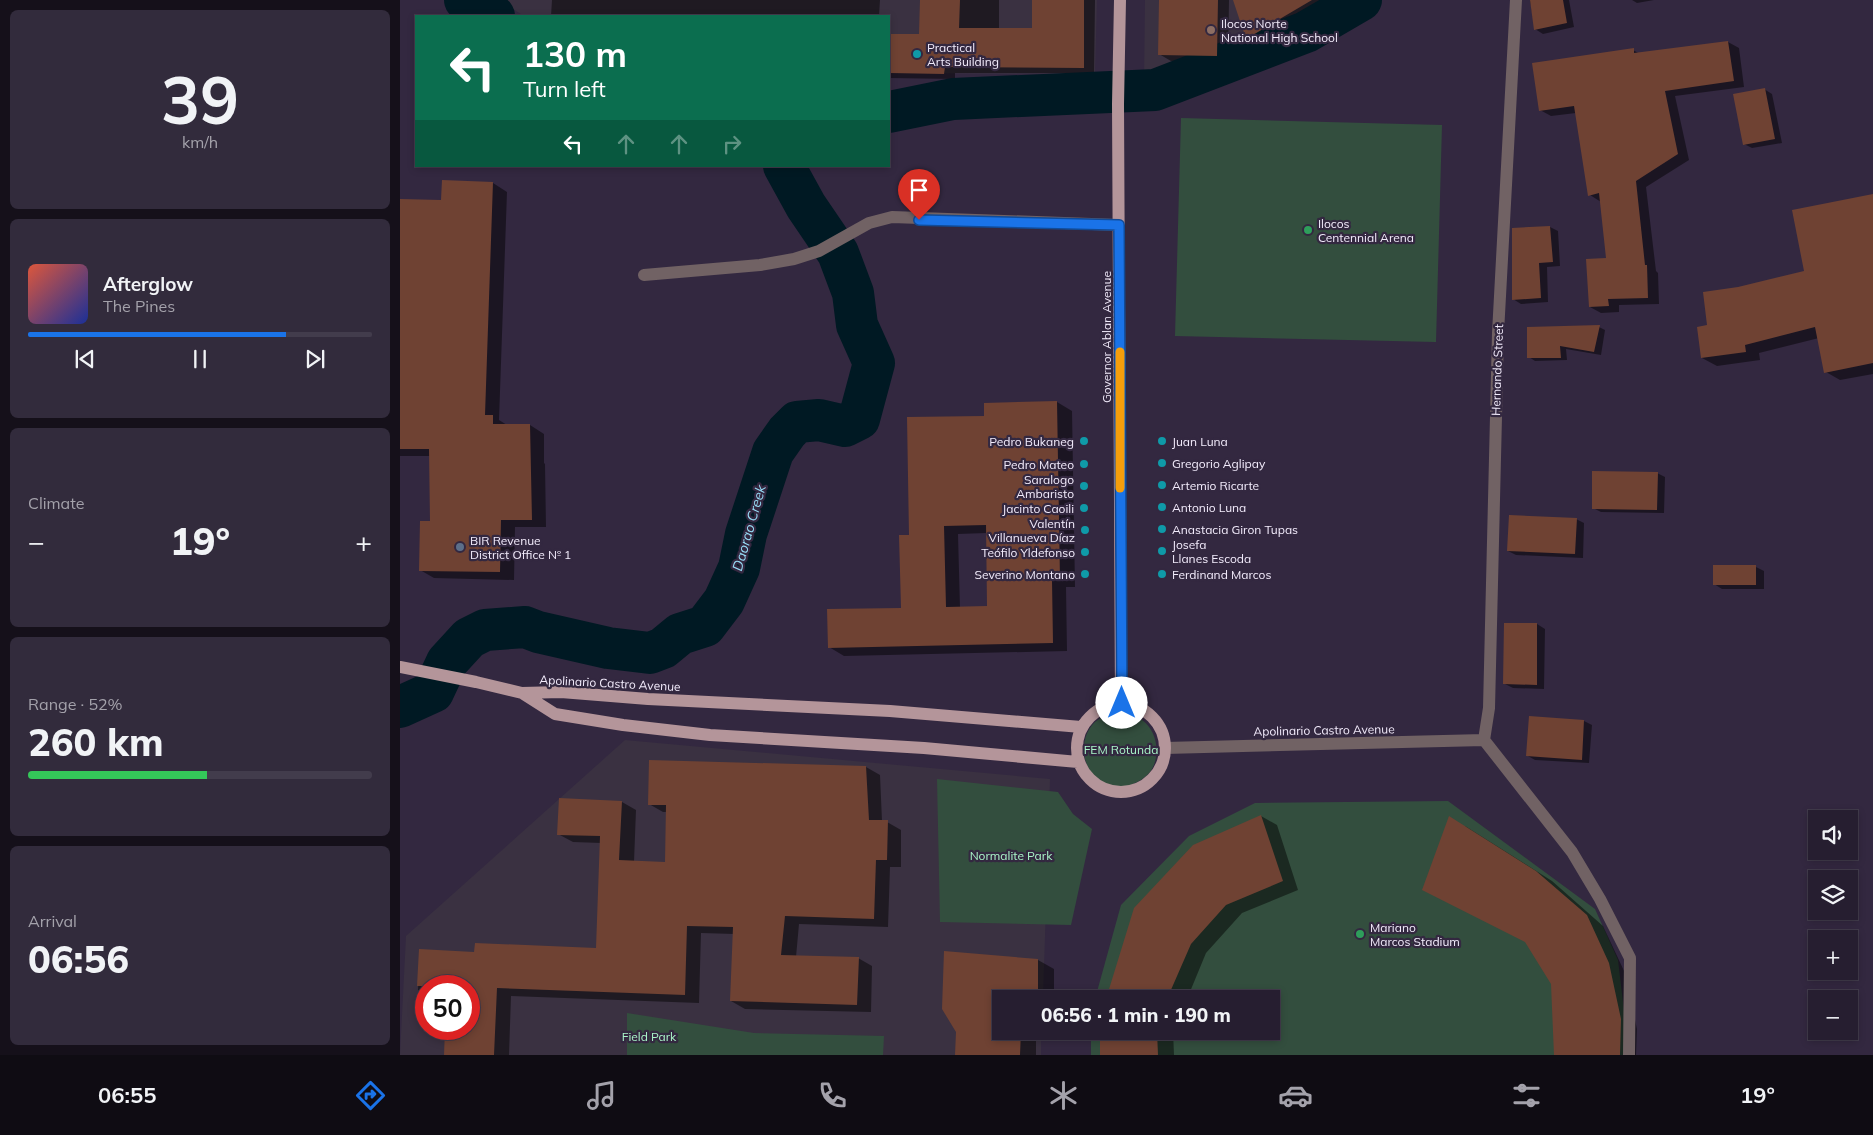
<!DOCTYPE html>
<meta charset="utf-8">
<style>
body{margin:0;font-family:Mulish,sans-serif;background:#322b3c;color:#f1f3f6;height:100vh;display:flex;flex-direction:column;font-size:19px;white-space:nowrap}
*{box-sizing:border-box;margin:0}
p{font-size:16px;color:#a4a2ab}
.icon{flex:none;width:28px;height:28px;fill:none;stroke:currentColor;stroke-width:2;stroke-linecap:round;stroke-linejoin:round}
.map{position:relative;flex:1;overflow:hidden}
.sheet{display:flex;flex-direction:column;gap:10px;padding:10px;background:#15101a;width:400px}
.sheet>*{flex:none}
.top-card{position:absolute;left:15px;top:15px;width:475px;height:152px;border-radius:0px;box-shadow:0 2px 8px #0003,0 0 0 1px #423c4c;background:#0b6e4f;color:#fff;overflow:hidden}
.controls{position:absolute;left:1408px;top:810px;display:grid;gap:10px}
.controls a{display:grid;place-items:center;width:50px;height:50px;border-radius:0px;background:#261e30;box-shadow:0 2px 8px #0003,0 0 0 1px #423c4c;font-size:25px}
.speed{position:absolute;left:15px;top:975px;display:flex;gap:10px;font-size:25px;font-weight:700;text-align:center}
.speed>*{display:grid;place-content:center;width:65px;height:65px;border-radius:50%;background:#261e30;box-shadow:0 2px 8px #0003,0 0 0 1px #423c4c;line-height:1}
.speed .limit{border:8px solid #d22;background:#fff;color:#111}
.pin{position:absolute;display:grid;place-items:center;width:42px;height:42px;color:#fff;margin:-51px -21px;border-radius:50% 50% 50% 0;rotate:-45deg;box-shadow:0 0 5px #0007}
.pin .icon{rotate:45deg}
.me{position:absolute;width:55px;margin:-28px;rotate:0deg;stroke-linejoin:round;filter:drop-shadow(0 0 4px #0008)}
.turn{display:flex;align-items:center;gap:18px;height:105px;padding:0 25px;font-size:22px}
.turn .icon{width:65px;height:65px;stroke-width:2.5}
.turn b{display:block;font-size:35px;line-height:42px}
.lanes{display:flex;align-items:center;height:48px;padding:0 25px;background:#0003;justify-content:center;gap:25px;direction:ltr}
.lanes .off{opacity:.35}
.big{font-size:38px;font-weight:800;line-height:1.1}
.sheet .tile{flex:1;display:flex;flex-direction:column;justify-content:center;gap:8px;min-width:0;padding:0 18px;border-radius:8px;background:#322b3c}
.sheet .dial{align-items:center;gap:0}
.dial b{font-size:65px;line-height:1}
.song{display:flex;align-items:center;gap:15px}
.cover{width:60px;height:60px;border-radius:8px;background:linear-gradient(135deg,hsl(10 70% 55%),hsl(230 70% 35%))}
.played{height:5px;border-radius:2px;background:linear-gradient(90deg,#1a73e8 75%,#423c4c 75%)}
.keys{display:flex;justify-content:space-around;direction:ltr}
.heat{display:flex;justify-content:space-between;align-items:center;font-size:28px;direction:ltr}
.charge{height:8px;border-radius:4px;background:linear-gradient(90deg,#34c759 52%,#423c4c 0)}
.trip{position:absolute;left:592px;top:990px;width:288px;height:50px;border-radius:0px;background:#261e30;box-shadow:0 2px 8px #0003,0 0 0 1px #423c4c;font-weight:800;line-height:50px;text-align:center}
.tab-bar{display:flex;height:80px;justify-content:space-around;align-items:center;background:#0f0c13;color:#a4a2ab}
.tab-bar .icon{width:35px;height:35px}
.tab-bar .on{color:#1a73e8}
.tab-bar b{font-size:22px;color:#f1f3f6}
main{display:flex;flex:1;min-height:0}
.map>svg:first-child{display:block}
.education{fill:#3a3141;fill-rule:evenodd}
.green{fill:#334e3e}
.shadow{fill:#0007;fill-rule:evenodd}
.lines{fill:none;stroke-linecap:round;stroke-linejoin:round}
.river{stroke:#001923;stroke-width:42}
.building{fill:#6f4233;fill-rule:evenodd}
.minor{stroke:#716264;stroke-width:12}
.major{stroke:#b4959a;stroke-width:12}
.route-casing{stroke:#114b97;stroke-width:12}
.route{stroke:#1a73e8;stroke-width:9}
.slow{stroke:#f59e0b;stroke-width:9}
.education-dot{fill:#8d6e63;stroke:#332840;stroke-width:2}
.culture-dot{fill:#0f9aa8;stroke:#332840;stroke-width:2}
.leisure-dot{fill:#2e9e5b;stroke:#332840;stroke-width:2}
.service-dot{fill:#5c6f8a;stroke:#332840;stroke-width:2}
.labels{text-anchor:middle;dominant-baseline:central;stroke-width:4.5;stroke-linejoin:round;paint-order:stroke}
.poi-label{font-size:12px;fill:#f3ecfc;stroke:#332840;text-anchor:start}
.street-label{font-size:12px;fill:#f3ecfc;stroke:#332840}
.park-label{font-size:12px;fill:#aaf6c9;stroke:#332840}
.water-label{font-size:14px;font-style:italic;fill:#97dcf6;stroke:#332840}
</style>
<main>
<section class="sheet">
<div class="tile dial"><b>39</b><p>km/h</p></div>
<div class="tile">
<div class="song"><i class="cover"></i><div><b>Afterglow</b><p>The Pines</p></div></div>
<div class="played"></div>
<div class="keys"><svg class="icon" aria-label="previous" viewBox="0 0 24 24"><path d="M18 5L8 12l10 7zM5 5v14"/></svg><svg class="icon" aria-label="pause" viewBox="0 0 24 24"><path d="M8 5v14M16 5v14"/></svg><svg class="icon" aria-label="next" viewBox="0 0 24 24"><path d="M6 5l10 7-10 7zM19 5v14"/></svg></div>
</div>
<div class="tile"><p>Climate</p>
<div class="heat"><a>−</a><b class="big">19°</b><a>+</a></div>
</div>
<div class="tile"><p>Range · 52%</p><b class="big">260 km</b><div class="charge"></div></div>
<div class="tile"><p>Arrival</p><b class="big">06:56</b></div>
</section>
<div class="map">
<svg width="1473" height="1055" viewBox="0 0 1473 1055">
<rect width="100%" height="100%" fill="#332840"/>
<!-- education -->
<path class="education" d="M 99,0 L 697,0 L 695,74 L 489,73 L 489,16 L 124,16 Z
M 745,0 L 931,0 L 824,61 L 744,82 Z
M 225,740 L 650,779 L 643,999 L 601,999 L 601,1031 L 641,1031 L 641,1055 L 0,1055 L 6,936 ZM 26,986 L 69,986 L 69,1029 L 26,1029 Z"/>
<!-- green -->
<path class="green" d="M 781,118 L 1042,125 L 1036,342 L 775,336 Z
M 720,713 C 728,714 736,715 742,720 C 758,731 761,757 750,772 C 745,778 738,782 731,785 C 692,800 669,747 695,722 C 702,716 712,714 720,713 Z
M 537,779 L 658,792 L 673,814 L 692,829 L 671,925 L 540,922 Z
M 1048,801 L 1195,909 L 1218,960 L 1225,1019 L 1224,1055 L 691,1055 L 691,1031 L 871,1031 L 871,999 L 695,999 L 721,905 L 789,836 L 855,803 Z
M 227,1013 L 354,1033 L 484,1036 L 483,1055 L 227,1055 Z"/>
<!-- shadow -->
<path class="shadow" d="M 152,0 L 480,0 L 479,16 L 151,16 Z
M 521,0 L 599,0 L 599,30 L 633,30 L 633,0 L 695,0 L 694,73 L 555,73 L 555,79 L 489,78 L 489,35 L 520,35 Z
M 760,0 L 829,0 L 828,62 L 771,61 L 759,54 Z
M 844,0 L 936,0 L 859,45 L 848,38 Z
M 1130,0 L 1169,0 L 1174,27 L 1143,34 L 1135,29 Z
M 1232,0 L 1254,0 L 1237,3 Z
M 1328,42 L 1339,48 L 1344,87 L 1275,96 L 1289,160 L 1246,187 L 1256,271 L 1258,273 L 1259,304 L 1219,305 L 1219,312 L 1201,313 L 1190,307 L 1208,259 L 1201,202 L 1190,195 L 1176,113 L 1151,116 L 1140,110 L 1233,50 L 1240,54 Z
M 1364,89 L 1372,94 L 1382,143 L 1352,148 L 1344,144 Z
M 43,182 L 93,183 L 107,192 L 99,420 L 107,425 L 130,425 L 144,434 L 144,463 L 145,464 L 146,527 L 115,527 L 114,580 L 34,578 L 20,570 L 31,523 L 30,456 L 0,456 L 0,199 L 3,201 L 42,202 Z
M 1473,195 L 1473,374 L 1440,380 L 1426,372 L 1419,338 L 1359,353 L 1360,360 L 1317,366 L 1302,358 L 1309,326 L 1339,288 L 1406,272 Z
M 1150,227 L 1158,231 L 1160,266 L 1147,267 L 1148,302 L 1121,304 L 1113,299 Z
M 1199,327 L 1205,330 L 1201,355 L 1166,349 L 1167,360 L 1135,361 L 1129,357 Z
M 657,402 L 672,411 L 675,587 L 666,587 L 667,651 L 444,656 L 429,647 L 502,609 L 510,536 L 585,417 ZM 587,533 L 589,607 L 560,608 L 558,534 Z
M 1257,473 L 1265,477 L 1264,513 L 1201,512 L 1193,508 Z
M 1176,519 L 1184,523 L 1183,558 L 1116,555 L 1108,551 Z
M 1356,567 L 1364,571 L 1364,589 L 1322,589 L 1314,584 Z
M 1105,624 L 1137,624 L 1145,629 L 1144,689 L 1113,688 L 1105,684 Z
M 1130,717 L 1184,721 L 1192,725 L 1189,763 L 1135,760 L 1128,756 Z
M 250,762 L 466,767 L 480,775 L 482,821 L 487,822 L 501,830 L 501,867 L 490,867 L 488,927 L 399,924 L 396,957 L 458,958 L 472,966 L 471,1012 L 345,1009 L 331,1001 L 334,934 L 301,933 L 299,1003 L 111,996 L 109,1055 L 45,1055 L 46,1029 L 69,1029 L 69,986 L 26,986 L 26,995 L 18,990 L 20,950 L 76,953 L 198,949 L 201,843 L 173,842 L 158,834 L 222,802 L 236,810 L 234,862 L 267,863 L 267,812 L 263,812 L 249,804 Z
M 861,816 L 877,825 L 898,890 L 842,913 L 806,953 L 787,999 L 707,999 Z
M 1065,826 L 1152,881 L 1203,926 L 1225,973 L 1237,1029 L 1236,1055 L 1155,1055 L 1153,983 Z
M 545,953 L 638,960 L 654,969 L 654,999 L 601,999 L 601,1031 L 636,1031 L 636,1055 L 557,1055 L 557,1031 Z
M 702,1031 L 773,1031 L 774,1055 L 701,1055 Z"/>
<g class="lines">
<!-- river -->
<path class="river" d="M 65,0 L 94,16
M 489,112 L 553,99 L 755,90 L 906,32 L 961,0
M 0,707 L 33,692 L 47,662 L 69,638 L 85,630 L 125,627 L 138,632 L 208,648 L 250,653 L 263,648 L 280,634 L 305,626 L 324,601 L 339,568 L 346,534 L 373,452 L 387,432 L 397,422 L 419,420 L 445,426 L 459,419 L 474,363 L 457,325 L 453,293 L 438,253 L 406,206 L 384,166"/>
</g>
<!-- building -->
<path class="building" d="M 520,0 L 560,0 L 559,28 L 632,28 L 632,0 L 684,0 L 684,68 L 545,67 L 544,74 L 489,73 L 489,34 L 519,34 Z
M 759,0 L 818,0 L 817,56 L 758,55 Z
M 833,0 L 912,0 L 846,39 Z
M 1130,0 L 1163,0 L 1167,23 L 1134,30 Z
M 1328,41 L 1334,81 L 1265,91 L 1278,154 L 1236,181 L 1245,265 L 1247,265 L 1248,298 L 1208,299 L 1209,306 L 1189,307 L 1186,259 L 1206,258 L 1199,193 L 1188,196 L 1174,106 L 1139,111 L 1132,63 L 1234,48 L 1234,53 Z
M 1365,88 L 1375,139 L 1343,145 L 1333,94 Z
M 42,180 L 93,182 L 85,415 L 93,415 L 93,424 L 130,424 L 132,520 L 101,520 L 100,572 L 19,571 L 20,521 L 30,521 L 29,449 L 0,449 L 0,199 L 41,200 Z
M 1473,194 L 1473,363 L 1424,373 L 1415,327 L 1345,345 L 1346,352 L 1301,358 L 1297,327 L 1307,325 L 1303,292 L 1338,287 L 1404,271 L 1392,210 Z
M 1150,226 L 1153,262 L 1139,263 L 1141,298 L 1112,300 L 1112,228 Z
M 1200,325 L 1194,352 L 1160,346 L 1161,358 L 1127,358 L 1127,327 Z
M 657,401 L 660,579 L 652,580 L 653,643 L 428,648 L 427,609 L 501,608 L 499,535 L 509,535 L 507,417 L 584,416 L 584,403 ZM 586,525 L 587,606 L 546,607 L 544,526 Z
M 1192,471 L 1258,472 L 1257,510 L 1192,509 Z
M 1109,515 L 1177,518 L 1175,554 L 1107,551 Z
M 1313,565 L 1356,565 L 1356,585 L 1313,585 Z
M 1104,623 L 1137,623 L 1137,685 L 1103,684 Z
M 1129,716 L 1184,720 L 1182,760 L 1126,756 Z
M 249,760 L 466,766 L 469,820 L 488,820 L 487,860 L 476,860 L 474,919 L 385,916 L 381,955 L 459,957 L 457,1005 L 330,1001 L 333,927 L 287,926 L 285,995 L 97,988 L 94,1055 L 44,1055 L 45,1029 L 69,1029 L 69,986 L 17,986 L 19,949 L 74,952 L 75,943 L 196,948 L 200,836 L 157,835 L 159,798 L 222,801 L 219,860 L 265,862 L 266,805 L 248,805 Z
M 861,815 L 883,881 L 826,905 L 791,944 L 767,999 L 706,999 L 734,908 L 793,845 Z
M 1049,816 L 1136,871 L 1187,915 L 1209,963 L 1221,1019 L 1220,1055 L 1154,1055 L 1151,984 L 1125,942 L 1022,890 Z
M 544,951 L 638,959 L 638,999 L 601,999 L 601,1031 L 621,1031 L 620,1055 L 555,1055 L 556,1032 L 542,1009 Z
M 700,1031 L 757,1031 L 758,1055 L 700,1055 Z"/>
<g class="lines">
<!-- minor -->
<path class="minor" d="M 244,275 L 360,265 L 394,259 L 419,251 L 469,223 L 492,217 L 719,225
M 1084,740 L 1089,708 L 1098,333 L 1116,0
M 1084,740 L 1172,852 L 1200,899 L 1230,958 L 1229,1055
M 765,748 L 1084,740"/>
<!-- major -->
<path class="major" d="M 720,0 L 718,104 L 721,703
M 0,667 L 76,682 L 122,693 L 161,692 L 248,699 L 490,711 L 681,727
M 122,693 L 155,714 L 223,725 L 310,735 L 524,748 L 678,762
M677 748a44 44 0 1 1 88 0a44 44 0 1 1-88 0Z"/>
</g>
<g class="lines">
<defs>
<path id="route" d="M 519,220 L 719,225 L 722,703"/>
</defs>
<!-- route casing -->
<use href="#route" class="route-casing"/>
<!-- route -->
<use href="#route" class="route"/>
<!-- slow -->
<path class="slow" d="M 720,352 L 720,488"/>
</g>
<!-- markers -->
<circle class="education-dot" cx="811" cy="30" r="5"/>
<g class="culture-dot">
<circle cx="517" cy="54" r="5"/>
<circle cx="684" cy="441" r="5"/>
<circle cx="762" cy="441" r="5"/>
<circle cx="762" cy="463" r="5"/>
<circle cx="684" cy="464" r="5"/>
<circle cx="762" cy="485" r="5"/>
<circle cx="684" cy="486" r="5"/>
<circle cx="762" cy="507" r="5"/>
<circle cx="684" cy="508" r="5"/>
<circle cx="762" cy="529" r="5"/>
<circle cx="685" cy="530" r="5"/>
<circle cx="762" cy="551" r="5"/>
<circle cx="685" cy="552" r="5"/>
<circle cx="685" cy="574" r="5"/>
<circle cx="762" cy="574" r="5"/>
</g>
<g class="leisure-dot">
<circle cx="908" cy="230" r="5"/>
<circle cx="960" cy="934" r="5"/>
</g>
<circle class="service-dot" cx="60" cy="547" r="5"/>
<g class="labels">
<!-- poi labels -->
<g class="poi-label">
<text x="821" y="23">Ilocos Norte<tspan x="821" dy="14">National High School</tspan></text>
<text x="527" y="47">Practical<tspan x="527" dy="14">Arts Building</tspan></text>
<text x="918" y="223">Ilocos<tspan x="918" dy="14">Centennial Arena</tspan></text>
<text x="674" y="441" text-anchor="end">Pedro Bukaneg</text>
<text x="772" y="441">Juan Luna</text>
<text x="772" y="463">Gregorio Aglipay</text>
<text x="674" y="464" text-anchor="end">Pedro Mateo</text>
<text x="674" y="479" text-anchor="end">Saralogo<tspan x="674" dy="14">Ambaristo</tspan></text>
<text x="772" y="485">Artemio Ricarte</text>
<text x="772" y="507">Antonio Luna</text>
<text x="674" y="508" text-anchor="end">Jacinto Caoili</text>
<text x="675" y="523" text-anchor="end">Valentín<tspan x="675" dy="14">Villanueva Díaz</tspan></text>
<text x="772" y="529">Anastacia Giron Tupas</text>
<text x="70" y="540">BIR Revenue<tspan x="70" dy="14">District Office № 1</tspan></text>
<text x="772" y="544">Josefa<tspan x="772" dy="14">Llanes Escoda</tspan></text>
<text x="675" y="552" text-anchor="end">Teófilo Yldefonso</text>
<text x="675" y="574" text-anchor="end">Severino Montano</text>
<text x="772" y="574">Ferdinand Marcos</text>
<text x="970" y="927">Mariano<tspan x="970" dy="14">Marcos Stadium</tspan></text>
</g>
<!-- street labels -->
<g class="street-label">
<text transform="translate(706 337) rotate(-90)">Governor Ablan Avenue</text>
<text transform="translate(1097 370) rotate(-88)">Hernando Street</text>
<text transform="translate(210 683) rotate(3)">Apolinario Castro Avenue</text>
<text transform="translate(924 730) rotate(-1)">Apolinario Castro Avenue</text>
</g>
<!-- park labels -->
<g class="park-label">
<text x="721" y="749">FEM Rotunda</text>
<text x="611" y="855">Normalite Park</text>
<text x="249" y="1036">Field Park</text>
</g>
<!-- water labels -->
<g class="water-label">
<text transform="translate(349 528) rotate(-74)">Daorao Creek</text>
</g>
</g>
</svg>
<div class="controls">
<a><svg class="icon" aria-label="sound" viewBox="0 0 24 24"><path d="M4 9h4l5-4v14l-5-4H4zM17 9q2 3 0 6"/></svg></a>
<a><svg class="icon" aria-label="layers" viewBox="0 0 24 24"><path d="M12 4l9 5-9 5-9-5zM3 14l9 5 9-5"/></svg></a>
<a>+</a>
<a>−</a>
</div>
<div class="speed"><div class="limit">50</div></div>
<div class="pin" style="left:519px;top:220px;background:#d93025"><svg class="icon" aria-label="arrive" viewBox="0 0 24 24"><path d="M6 21V4h12l-3 4 3 4H6"/></svg></div>
<svg class="me" style="left:722px;top:703px" viewBox="-20 -20 40 40"><circle r="19" fill="#fff"/><path d="M0-13L10 11 0 6-10 11z" fill="#1a73e8"/></svg>
<div class="trip">06:56 · 1 min · 190 m</div>
<div class="top-card">
<div class="turn"><svg class="icon" aria-label="left" viewBox="0 0 24 24"><path d="M17 20v-9H6M10 6l-5 5 5 5"/></svg><div><b>130 m</b>Turn left</div></div>
<div class="lanes"><svg class="icon" aria-label="left" viewBox="0 0 24 24"><path d="M17 20v-9H6M10 6l-5 5 5 5"/></svg><svg class="icon off" aria-label="ahead" viewBox="0 0 24 24"><path d="M12 20V5M6 11l6-6 6 6"/></svg><svg class="icon off" aria-label="ahead" viewBox="0 0 24 24"><path d="M12 20V5M6 11l6-6 6 6"/></svg><svg class="icon off" aria-label="right" viewBox="0 0 24 24"><path d="M7 20v-9h11M14 6l5 5-5 5"/></svg></div>
</div>
</div>
</main>
<nav class="tab-bar">
<b>06:55</b>
<svg class="icon on" aria-label="directions" viewBox="0 0 24 24"><path d="M12 3l9 9-9 9-9-9zM9 14v-3h6M13 9l2 2-2 2"/></svg>
<svg class="icon" aria-label="music" viewBox="0 0 24 24"><path d="M9 18V5l10-2v13"/><circle cx="6" cy="18" r="3"/><circle cx="16" cy="16" r="3"/></svg>
<svg class="icon" aria-label="phone" viewBox="0 0 24 24"><path d="M5 4h4l2 5-3 2q2 4 5 5l2-3 5 2v4C11 20 4 13 5 4z"/></svg>
<svg class="icon" aria-label="climate" viewBox="0 0 24 24"><path d="M12 3v18M4 7l16 10M4 17L20 7"/></svg>
<svg class="icon" aria-label="car" viewBox="0 0 24 24"><path d="M5 17H2v-5l4-1 3-4h7l3 4 3 1v5h-3M9 17h6M6 11h13"/><circle cx="7" cy="17" r="2"/><circle cx="17" cy="17" r="2"/></svg>
<svg class="icon" aria-label="filters" viewBox="0 0 24 24"><path d="M4 7h16M4 17h16"/><circle cx="9" cy="7" r="2"/><circle cx="15" cy="17" r="2"/></svg>
<b>19°</b>
</nav>
